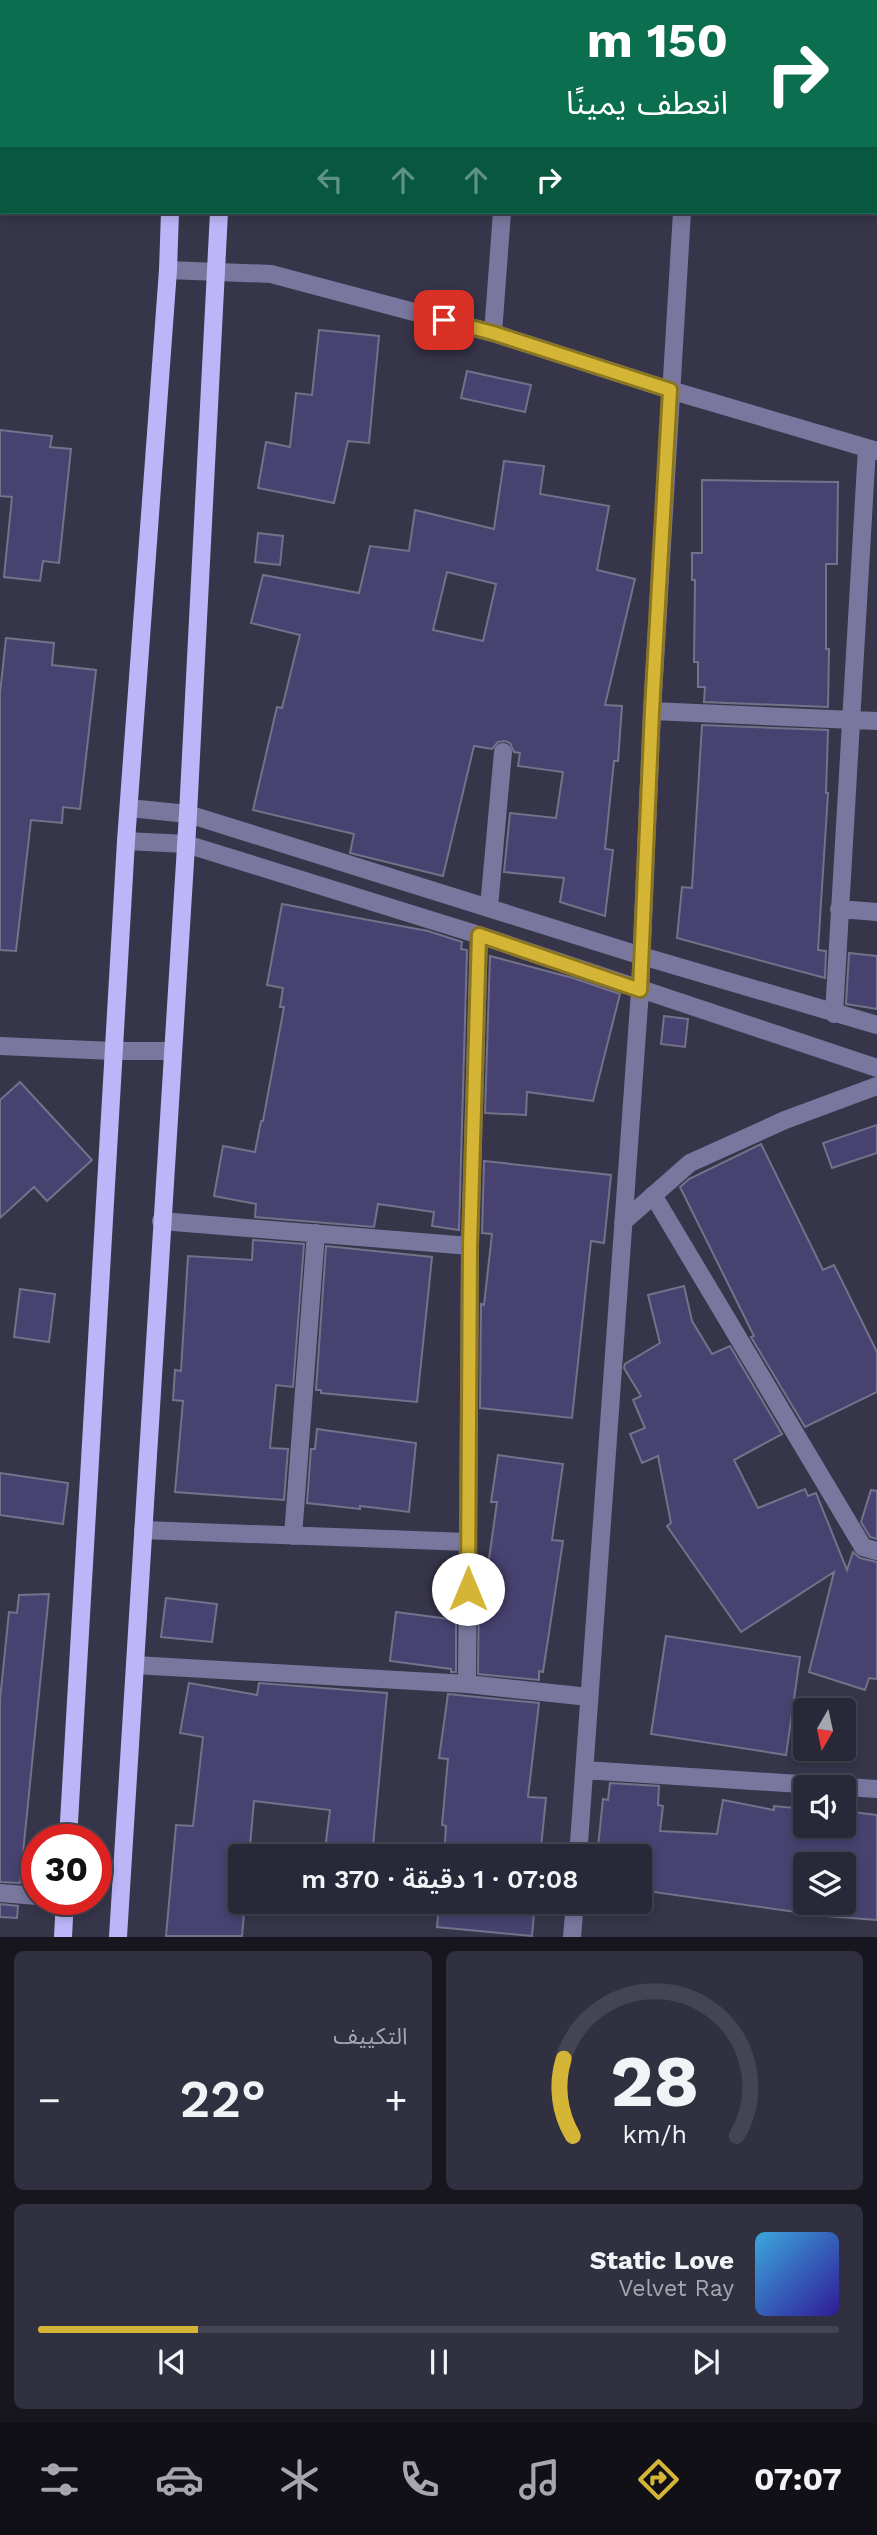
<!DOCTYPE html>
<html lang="ar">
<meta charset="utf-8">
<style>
body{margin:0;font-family:"Work Sans","Noto Sans Arabic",sans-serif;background:#313040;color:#f1f3f6;direction:rtl;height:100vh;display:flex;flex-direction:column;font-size:26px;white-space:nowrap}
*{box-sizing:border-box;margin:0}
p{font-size:23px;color:#a5a6ae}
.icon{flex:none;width:38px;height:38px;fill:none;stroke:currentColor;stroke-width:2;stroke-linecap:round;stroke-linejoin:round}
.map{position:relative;height:1937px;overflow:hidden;direction:ltr}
.details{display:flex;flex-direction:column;gap:14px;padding:14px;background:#17161f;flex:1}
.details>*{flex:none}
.top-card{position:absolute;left:0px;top:0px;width:878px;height:214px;box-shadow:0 4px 10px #0003,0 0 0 2px #454453;direction:rtl;background:#0b6e4f;color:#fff;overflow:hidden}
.needle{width:46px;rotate:189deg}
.controls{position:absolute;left:793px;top:1698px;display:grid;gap:14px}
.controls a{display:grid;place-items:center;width:63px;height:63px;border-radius:7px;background:#292838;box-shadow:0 4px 10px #0003,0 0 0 2px #454453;font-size:35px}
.speed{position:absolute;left:21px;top:1824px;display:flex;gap:14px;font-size:35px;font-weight:700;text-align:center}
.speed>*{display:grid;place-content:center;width:91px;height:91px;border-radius:50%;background:#292838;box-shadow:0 4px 10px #0003,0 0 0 2px #454453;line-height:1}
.speed .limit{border:10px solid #d22;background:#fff;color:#111}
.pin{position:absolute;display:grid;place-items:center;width:60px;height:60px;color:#fff;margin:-30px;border-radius:14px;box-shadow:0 4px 10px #0006}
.me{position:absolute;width:77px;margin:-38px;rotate:0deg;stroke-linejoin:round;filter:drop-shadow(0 0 5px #0008)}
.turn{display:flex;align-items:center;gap:24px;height:147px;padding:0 35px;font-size:32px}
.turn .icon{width:91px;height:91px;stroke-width:2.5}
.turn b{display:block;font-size:49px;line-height:60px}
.lanes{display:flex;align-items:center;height:66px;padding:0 35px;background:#0003;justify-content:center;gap:35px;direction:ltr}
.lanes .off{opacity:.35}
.big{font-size:52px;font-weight:600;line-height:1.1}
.details .tile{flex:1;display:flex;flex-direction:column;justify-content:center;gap:10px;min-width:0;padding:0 24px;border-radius:10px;background:#313040}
.details .dial{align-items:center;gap:0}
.dial svg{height:182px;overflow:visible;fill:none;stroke:#454453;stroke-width:7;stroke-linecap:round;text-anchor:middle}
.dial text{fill:#f1f3f6;stroke:none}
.song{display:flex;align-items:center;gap:21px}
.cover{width:84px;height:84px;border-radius:10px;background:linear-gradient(135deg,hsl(200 70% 55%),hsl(250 70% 35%))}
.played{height:7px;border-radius:4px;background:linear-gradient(90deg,#d5b535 20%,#454453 20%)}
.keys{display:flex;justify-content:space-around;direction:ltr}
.heat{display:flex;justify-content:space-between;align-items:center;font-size:38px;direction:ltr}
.details .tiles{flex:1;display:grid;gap:14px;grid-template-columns:1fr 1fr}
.tile:last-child{grid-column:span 2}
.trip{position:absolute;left:228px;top:1844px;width:424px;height:70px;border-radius:7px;background:#292838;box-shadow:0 4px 10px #0003,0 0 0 2px #454453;font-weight:600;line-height:70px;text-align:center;direction:rtl}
.tab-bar{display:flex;height:112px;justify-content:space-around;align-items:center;background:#101016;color:#a5a6ae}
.tab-bar .icon{width:49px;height:49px}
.tab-bar .on{color:#d5b535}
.tab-bar b{font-size:32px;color:#f1f3f6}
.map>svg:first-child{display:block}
.building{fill:#47426f;stroke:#74728b;stroke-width:2;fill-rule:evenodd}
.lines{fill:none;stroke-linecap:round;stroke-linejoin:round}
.minor{stroke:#7a779f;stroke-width:18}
.major{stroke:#bcb6f8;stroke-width:18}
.route-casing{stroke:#8a7622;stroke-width:18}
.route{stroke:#d5b535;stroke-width:12}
</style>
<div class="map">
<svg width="877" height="1937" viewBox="0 0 877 1937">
<rect width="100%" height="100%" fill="#37354a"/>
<!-- building -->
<path class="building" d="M 319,330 L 379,336 L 369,443 L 348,441 L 334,503 L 258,488 L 266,442 L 290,447 L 296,393 L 312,395 Z
M 467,371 L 531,385 L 525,412 L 461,398 Z
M 0,430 L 52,436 L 50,447 L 71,449 L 59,563 L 43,561 L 40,581 L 4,577 L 12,497 L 0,496 Z
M 504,461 L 544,466 L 540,494 L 609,506 L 597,570 L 635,579 L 605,705 L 622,706 L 618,761 L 614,761 L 605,849 L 613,850 L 605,916 L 560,902 L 564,878 L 504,872 L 510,813 L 556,818 L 563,772 L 518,766 L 520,753 L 514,752 L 510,743 L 505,741 L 498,742 L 492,749 L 474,746 L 443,876 L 350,853 L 354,834 L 253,810 L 277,707 L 282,708 L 300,635 L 251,623 L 263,575 L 359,593 L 370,546 L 409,551 L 415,510 L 494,529 ZM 447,572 L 496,584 L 483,641 L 433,630 Z
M 702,480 L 838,482 L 837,564 L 826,564 L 826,649 L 829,649 L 828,707 L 704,702 L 705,687 L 698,687 L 698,662 L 694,662 L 695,580 L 692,580 L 692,553 L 702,553 Z
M 258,533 L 283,536 L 280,565 L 255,562 Z
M 6,638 L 54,643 L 52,665 L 96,670 L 80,809 L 63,807 L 62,823 L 31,820 L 16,951 L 0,950 L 0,693 Z
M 702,725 L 828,730 L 826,793 L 828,793 L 818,950 L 826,951 L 825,978 L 677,938 L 682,887 L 692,888 Z
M 282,904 L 428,931 L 462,942 L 461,949 L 467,950 L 459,1230 L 432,1226 L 434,1212 L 378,1204 L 374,1227 L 255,1217 L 256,1204 L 214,1196 L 223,1146 L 255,1152 L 261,1121 L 263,1121 L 284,1007 L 280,1007 L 283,988 L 267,985 Z
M 849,953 L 877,956 L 877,1009 L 846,1004 Z
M 490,956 L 573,978 L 620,994 L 593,1101 L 527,1092 L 526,1115 L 485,1113 Z
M 664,1016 L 688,1019 L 685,1047 L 661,1044 Z
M 20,1082 L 92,1160 L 47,1201 L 34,1187 L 0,1218 L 0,1100 Z
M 877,1125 L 877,1153 L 832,1168 L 823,1143 Z
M 761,1144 L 823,1270 L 834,1265 L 877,1352 L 877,1392 L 805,1427 L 751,1337 L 754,1336 L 680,1187 L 689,1179 Z
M 484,1161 L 611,1175 L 604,1243 L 591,1241 L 572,1418 L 480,1408 L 481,1304 L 484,1305 L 492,1234 L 482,1233 Z
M 253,1240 L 304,1244 L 293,1387 L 276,1385 L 270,1448 L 288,1449 L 284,1500 L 175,1492 L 183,1401 L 173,1400 L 175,1370 L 181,1371 L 188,1256 L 252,1260 Z
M 326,1246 L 432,1257 L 417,1402 L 321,1393 L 321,1390 L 316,1390 Z
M 684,1286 L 692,1321 L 712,1354 L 730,1346 L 782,1434 L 734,1460 L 758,1508 L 805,1489 L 808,1496 L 816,1493 L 847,1570 L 853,1552 L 860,1558 L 877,1562 L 877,1679 L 869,1678 L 865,1690 L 809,1672 L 834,1572 L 741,1632 L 667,1526 L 671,1523 L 658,1456 L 642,1463 L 630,1434 L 645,1428 L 633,1400 L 641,1396 L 624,1368 L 625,1364 L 660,1343 L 648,1295 Z
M 20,1289 L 55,1294 L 49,1342 L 14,1337 Z
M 317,1429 L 416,1443 L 409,1512 L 360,1506 L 360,1509 L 307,1503 L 311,1449 L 315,1449 Z
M 498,1455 L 563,1464 L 552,1540 L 563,1541 L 543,1672 L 539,1671 L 539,1680 L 478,1674 L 479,1581 L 480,1572 L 487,1573 L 497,1502 L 491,1502 Z
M 0,1473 L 68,1483 L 63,1524 L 0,1515 Z
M 871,1490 L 877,1491 L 877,1539 L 870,1537 L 861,1522 Z
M 49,1594 L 20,1883 L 0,1882 L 0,1700 L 9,1612 L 17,1613 L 19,1595 Z
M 166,1598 L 217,1604 L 212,1642 L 161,1637 Z
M 396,1612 L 456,1620 L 456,1672 L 451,1672 L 451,1669 L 390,1661 Z
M 666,1636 L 800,1657 L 786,1755 L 651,1734 Z
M 189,1683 L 257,1695 L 259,1683 L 387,1693 L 372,1857 L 324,1857 L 330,1810 L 254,1801 L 249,1857 L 240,1857 L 240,1902 L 245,1902 L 242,1936 L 166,1936 L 176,1825 L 193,1826 L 203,1737 L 180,1733 Z
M 448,1694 L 539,1703 L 528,1797 L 546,1798 L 540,1857 L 444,1857 L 446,1826 L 442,1825 L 448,1759 L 439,1758 Z
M 610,1783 L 659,1786 L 658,1805 L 663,1806 L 660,1831 L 717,1834 L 723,1800 L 774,1810 L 774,1806 L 805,1809 L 805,1825 L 844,1825 L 844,1811 L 877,1815 L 877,1920 L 825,1916 L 639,1890 L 639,1857 L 597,1857 L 603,1799 L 608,1800 ZM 805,1864 L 844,1864 L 844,1902 L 805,1902 Z
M 465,1902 L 535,1902 L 532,1936 L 437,1927 L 439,1904 L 464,1906 Z
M 0,1904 L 18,1906 L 17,1918 L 0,1917 Z"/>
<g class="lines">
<!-- minor -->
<path class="minor" d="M 414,2 L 414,0
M 518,2 L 518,0
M 697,2 L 697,0
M 0,181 L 2,182
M 168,270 L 271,274 L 493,333 L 670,390 L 877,451
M 493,333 L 502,212
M 652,711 L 877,721
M 129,808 L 188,814 L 642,956 L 877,1025
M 126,841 L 186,844 L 479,935 L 877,1068
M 489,907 L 503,752
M 839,909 L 877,912
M 834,1014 L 867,448
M 0,1046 L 113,1051 L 173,1051
M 653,1195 L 863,1547 L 877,1551
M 161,1221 L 470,1246
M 623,1222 L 690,1163 L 785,1120 L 877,1086
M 143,1530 L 468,1542
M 293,1536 L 316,1233
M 135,1665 L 467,1684 L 589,1697
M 467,1684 L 470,1246 L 479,935
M 584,1770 L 877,1789
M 578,1857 L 640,991 L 652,711 L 682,212
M 0,1893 L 37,1896
M 572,1937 L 575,1902"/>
<!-- major -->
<path class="major" d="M 180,2 L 180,0
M 230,2 L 230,0
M 68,1839 L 126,841 L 168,270 L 170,212
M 63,1937 L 65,1899
M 118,1937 L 188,814 L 219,212"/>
</g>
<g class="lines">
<defs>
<path id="route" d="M 444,320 L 493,333 L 670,390 L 652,711 L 640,990 L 479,935 L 470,1246 L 468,1589"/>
</defs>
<!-- route casing -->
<use href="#route" class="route-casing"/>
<!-- route -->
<use href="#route" class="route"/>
</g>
</svg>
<div class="controls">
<a><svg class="needle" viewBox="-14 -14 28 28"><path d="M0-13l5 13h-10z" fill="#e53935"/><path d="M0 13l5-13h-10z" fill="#a5a6ae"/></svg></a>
<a><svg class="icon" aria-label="sound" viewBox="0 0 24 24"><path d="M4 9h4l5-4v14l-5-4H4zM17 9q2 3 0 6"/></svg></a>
<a><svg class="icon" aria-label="layers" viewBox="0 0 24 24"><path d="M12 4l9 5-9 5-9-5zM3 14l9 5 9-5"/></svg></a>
</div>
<div class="speed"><div class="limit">30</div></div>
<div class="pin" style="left:444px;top:320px;background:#d93025"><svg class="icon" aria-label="arrive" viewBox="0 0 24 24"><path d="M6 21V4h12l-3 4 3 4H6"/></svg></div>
<svg class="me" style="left:468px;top:1589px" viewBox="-20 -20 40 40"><circle r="19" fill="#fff"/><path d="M0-13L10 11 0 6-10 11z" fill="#d5b535"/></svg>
<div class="trip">07:08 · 1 دقيقة · 370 m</div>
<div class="top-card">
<div class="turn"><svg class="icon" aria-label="right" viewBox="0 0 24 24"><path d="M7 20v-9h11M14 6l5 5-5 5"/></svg><div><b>150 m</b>انعطف يمينًا</div></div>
<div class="lanes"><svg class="icon off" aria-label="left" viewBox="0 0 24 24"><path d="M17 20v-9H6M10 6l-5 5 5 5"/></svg><svg class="icon off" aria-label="ahead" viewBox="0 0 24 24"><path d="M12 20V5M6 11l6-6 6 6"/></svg><svg class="icon off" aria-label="ahead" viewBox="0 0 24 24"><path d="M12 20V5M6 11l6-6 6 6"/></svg><svg class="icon" aria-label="right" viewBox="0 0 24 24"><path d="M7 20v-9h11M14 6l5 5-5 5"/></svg></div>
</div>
</div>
<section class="details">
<div class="tiles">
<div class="tile dial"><svg viewBox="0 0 100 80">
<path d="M14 69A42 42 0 1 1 86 69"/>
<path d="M14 69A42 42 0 0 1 10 35" stroke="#d5b535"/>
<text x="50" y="56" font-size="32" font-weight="700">28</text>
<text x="50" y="72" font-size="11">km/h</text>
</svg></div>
<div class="tile"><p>التكييف</p>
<div class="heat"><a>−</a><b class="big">22°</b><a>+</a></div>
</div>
<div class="tile">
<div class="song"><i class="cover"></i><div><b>Static Love</b><p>Velvet Ray</p></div></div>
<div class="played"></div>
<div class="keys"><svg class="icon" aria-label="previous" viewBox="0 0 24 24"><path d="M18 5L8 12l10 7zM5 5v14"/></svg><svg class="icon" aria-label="pause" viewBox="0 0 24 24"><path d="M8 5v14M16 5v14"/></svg><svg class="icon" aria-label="next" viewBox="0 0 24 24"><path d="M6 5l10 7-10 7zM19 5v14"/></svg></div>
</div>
</div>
</section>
<nav class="tab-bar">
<b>07:07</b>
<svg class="icon on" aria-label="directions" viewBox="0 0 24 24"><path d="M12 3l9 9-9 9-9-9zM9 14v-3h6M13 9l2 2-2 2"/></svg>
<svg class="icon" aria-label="music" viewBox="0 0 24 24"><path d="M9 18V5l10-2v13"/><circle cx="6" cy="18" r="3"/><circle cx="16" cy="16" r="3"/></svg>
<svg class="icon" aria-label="phone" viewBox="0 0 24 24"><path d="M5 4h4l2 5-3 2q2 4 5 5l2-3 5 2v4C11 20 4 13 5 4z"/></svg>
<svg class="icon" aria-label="climate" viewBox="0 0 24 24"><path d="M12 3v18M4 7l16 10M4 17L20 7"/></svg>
<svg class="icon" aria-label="car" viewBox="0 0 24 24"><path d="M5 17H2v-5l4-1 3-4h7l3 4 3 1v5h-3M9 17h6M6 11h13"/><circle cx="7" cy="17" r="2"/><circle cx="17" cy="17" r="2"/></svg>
<svg class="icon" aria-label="filters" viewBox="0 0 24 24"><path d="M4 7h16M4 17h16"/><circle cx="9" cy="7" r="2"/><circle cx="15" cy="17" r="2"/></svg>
</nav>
